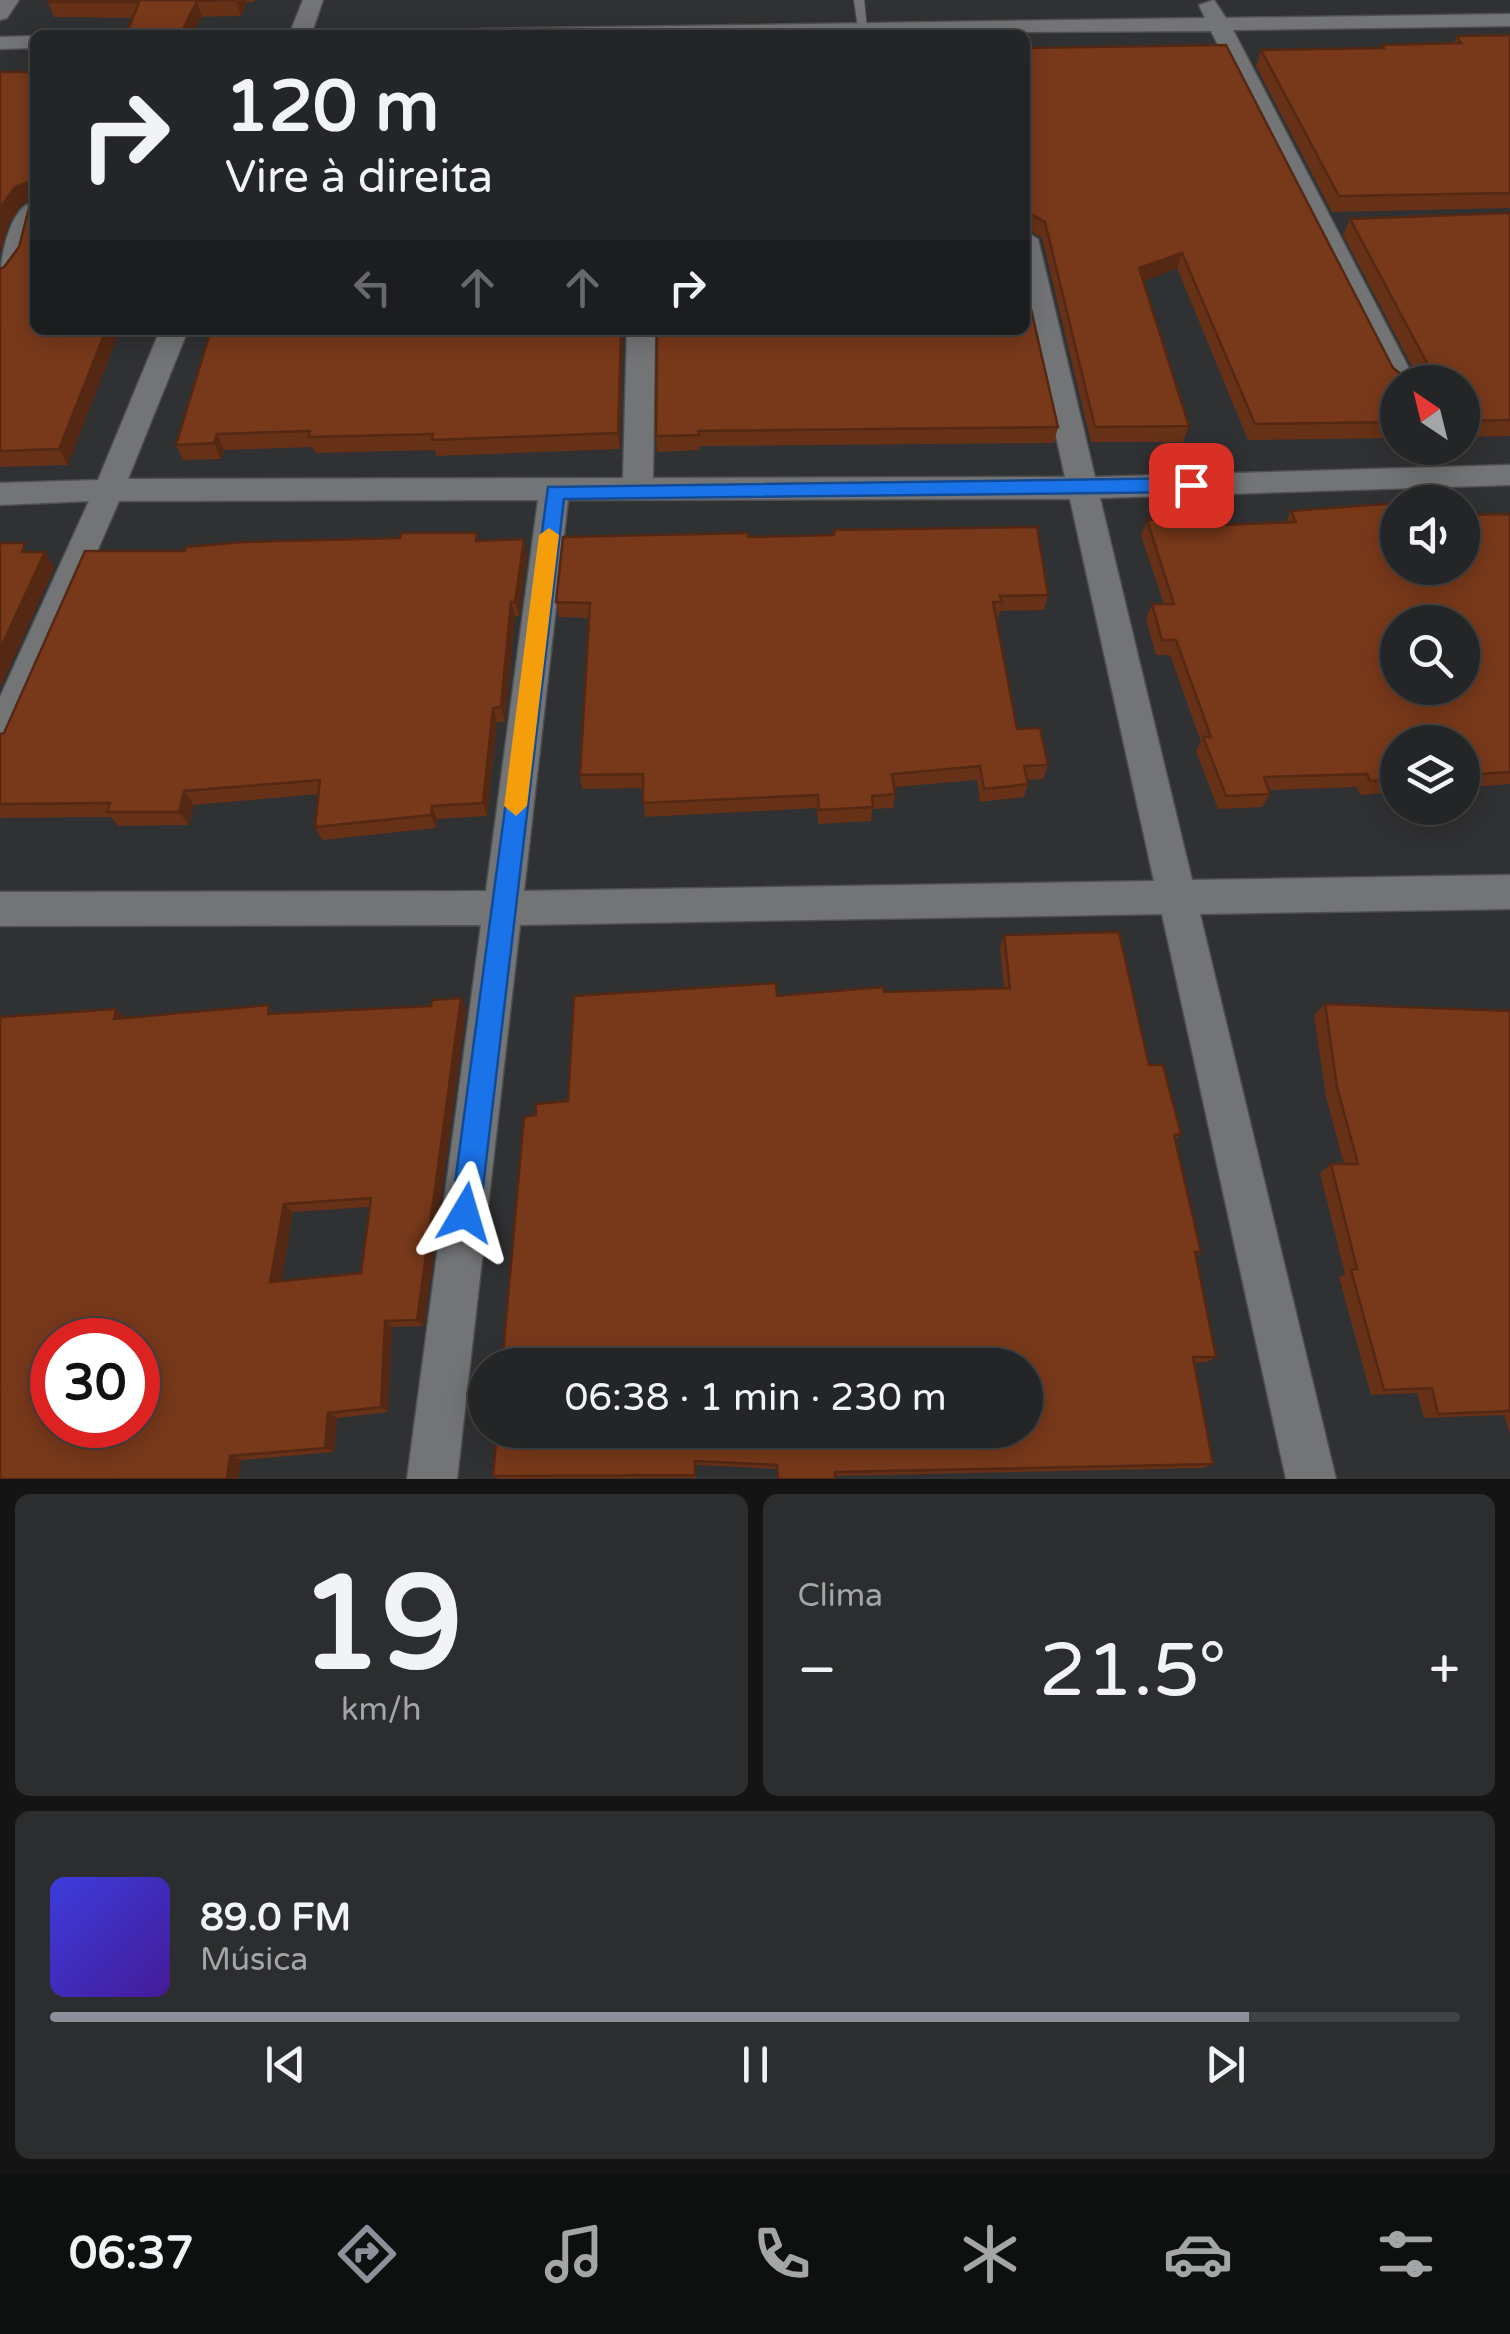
<!DOCTYPE html>
<html lang="pt">
<meta charset="utf-8">
<style>
body{margin:0;font-family:"Varela Round",sans-serif;background:#2c2d2e;color:#f1f3f6;height:100vh;display:flex;flex-direction:column;font-size:38px;white-space:nowrap}
*{box-sizing:border-box;margin:0}
p{font-size:32px;color:#a3a5a7}
.icon{flex:none;width:55px;height:55px;fill:none;stroke:currentColor;stroke-width:2;stroke-linecap:round;stroke-linejoin:round}
.map{position:relative;height:1479px;overflow:hidden}
.drawer{display:flex;flex-direction:column;gap:15px;padding:15px;background:#141415;flex:1}
.drawer>*{flex:none}
.guide{position:absolute;left:30px;top:30px;width:1000px;height:305px;border-radius:15px;box-shadow:0 5px 25px #0003,0 0 0 2px #414243;background:#242526;color:#f1f3f6;overflow:hidden}
.needle{width:65px;rotate:325deg}
.tools{position:absolute;left:1380px;top:365px;display:grid;gap:20px}
.tools a{display:grid;place-items:center;width:100px;height:100px;border-radius:50%;background:#242526;box-shadow:0 5px 25px #0003,0 0 0 2px #414243;font-size:50px}
.speed{position:absolute;left:30px;top:1318px;display:flex;gap:20px;font-size:50px;font-weight:700;text-align:center}
.speed>*{display:grid;place-content:center;width:130px;height:130px;border-radius:50%;background:#242526;box-shadow:0 5px 25px #0003,0 0 0 2px #414243;line-height:1}
.speed .limit{border:15px solid #d22;background:#fff;color:#111}
.pin{position:absolute;display:grid;place-items:center;width:85px;height:85px;color:#fff;margin:-42px;border-radius:20px;box-shadow:0 5px 15px #0006}
.me{position:absolute;width:110px;margin:-55px;rotate:7deg;stroke-linejoin:round;filter:drop-shadow(0 0 8px #0008)}
.turn{display:flex;align-items:center;gap:35px;height:210px;padding:0 30px;font-size:45px}
.turn .icon{width:130px;height:130px;stroke-width:2.5}
.turn b{display:block;font-size:70px;line-height:85px}
.lanes{display:flex;align-items:center;height:95px;padding:0 30px;background:#0003;justify-content:center;gap:50px;direction:ltr}
.lanes .off{opacity:.35}
.big{font-size:75px;font-weight:600;line-height:1.1}
.drawer .tile{flex:1;display:flex;flex-direction:column;justify-content:center;gap:15px;min-width:0;padding:0 35px;border-radius:15px;background:#2c2d2e}
.drawer .dial{align-items:center;gap:0}
.dial b{font-size:130px;line-height:1}
.song{display:flex;align-items:center;gap:30px}
.cover{width:120px;height:120px;border-radius:15px;background:linear-gradient(135deg,hsl(240 70% 55%),hsl(260 70% 35%))}
.played{height:10px;border-radius:5px;background:linear-gradient(90deg,#8c9099 85%,#414243 85%)}
.keys{display:flex;justify-content:space-around;direction:ltr}
.heat{display:flex;justify-content:space-between;align-items:center;font-size:55px;direction:ltr}
.drawer .tiles{flex:1;display:grid;gap:15px;grid-template-columns:1fr 1fr}
.tile:last-child{grid-column:span 2}
.trip{position:absolute;left:468px;top:1348px;width:575px;height:100px;border-radius:50px;background:#242526;box-shadow:0 5px 25px #0003,0 0 0 2px #414243;font-weight:600;line-height:100px;text-align:center}
.tabs{display:flex;height:160px;justify-content:space-around;align-items:center;background:#0e0f0f;color:#a3a5a7}
.tabs .icon{width:70px;height:70px}
.tabs .on{color:#8c9099}
.tabs b{font-size:45px;color:#f1f3f6}
.map>svg:first-child{display:block}
.lines{fill:none;stroke-linecap:round;stroke-linejoin:round}
.service-casing{stroke:#4e4f51;stroke-width:2}
.minor-casing{stroke:#4e4f51;stroke-width:3}
.service{fill:#737476;fill-rule:evenodd}
.minor{fill:#737476;fill-rule:evenodd}
.wall{fill:#673117;fill-rule:evenodd}
.shaded-wall{fill:#542813}
.building{fill:#78391b;stroke:#542813;stroke-width:2.5;fill-rule:evenodd}
.route{fill:#1a73e8;stroke:#114b97;stroke-width:2.5}
.slow{fill:#f59e0b}
</style>
<div class="map">
<svg width="1510" height="1479" viewBox="0 0 1510 1479">
<rect width="100%" height="100%" fill="#303133"/>
<g class="lines">
<defs>
<path id="service" d="M 854,0 L 864,0 L 867,30 L 858,28 Z"/>
<path id="minor" d="M 0,0 L 19,0 L 7,18 L 0,20 Z
M 303,0 L 323,0 L 311,35 L 289,35 Z
M 1214,0 L 1226,18 L 1510,14 L 1510,26 L 1233,30 L 1416,382 L 1398,382 L 1398,390 L 1388,382 L 1211,31 L 468,35 L 479,29 L 1205,18 L 1199,5 Z
M 35,36 L 35,48 L 0,49 L 0,37 Z
M 35,201 C 35,225 29,278 0,285 C 0,261 8,207 35,201 Z
M 1025,231 L 1038,239 L 1095,477 L 1510,465 L 1510,485 L 1100,498 L 1192,880 L 1510,875 L 1510,909 L 1200,914 L 1336,1479 L 1286,1479 L 1162,914 L 520,925 L 457,1479 L 407,1479 L 481,925 L 0,926 L 0,892 L 486,891 L 538,500 L 119,501 L 17,735 L 12,745 L 0,749 L 0,697 L 89,501 L 0,505 L 0,483 L 98,480 L 160,330 L 188,330 L 128,479 L 623,478 L 627,330 L 655,330 L 653,478 L 1065,477 L 1025,296 ZM 1070,499 L 1154,881 L 524,891 L 568,500 Z"/>
</defs>
<!-- service casing -->
<use href="#service" class="service-casing"/>
<!-- minor casing -->
<use href="#minor" class="minor-casing"/>
<!-- service -->
<use href="#service" class="service"/>
<!-- minor -->
<use href="#minor" class="minor"/>
</g>
<!-- wall -->
<path class="wall" d="M 49,0 L 255,0 L 254,2 L 247,2 L 241,16 L 133,18 L 54,17 L 48,2 Z
M 1510,35 L 1510,208 L 1332,212 L 1256,66 L 1261,50 L 1381,48 L 1382,45 L 1454,43 L 1457,36 Z
M 1025,48 L 1393,368 L 1406,378 L 1414,370 L 1343,235 L 1350,219 L 1510,213 L 1510,436 L 1462,437 L 1462,382 L 1398,382 L 1398,438 L 1248,440 L 1177,268 L 1143,281 L 1189,426 L 1183,442 L 1091,442 L 1042,238 L 1027,229 Z
M 35,72 L 68,465 L 0,467 L 0,269 L 4,267 L 19,247 L 29,208 L 29,200 L 23,203 L 9,223 Z
M 211,330 L 623,330 L 620,449 L 436,456 L 435,450 L 315,453 L 312,447 L 224,450 L 221,459 L 183,460 L 176,445 Z
M 657,330 L 1058,427 L 1054,443 L 699,446 L 699,450 L 657,452 L 656,436 Z
M 1291,511 L 1398,568 L 1510,514 L 1510,784 L 1462,788 L 1462,742 L 1398,742 L 1398,792 L 1360,795 L 1357,787 L 1268,790 L 1270,794 L 1262,807 L 1218,809 L 1196,751 L 1201,742 L 1170,655 L 1156,655 L 1146,619 L 1152,604 L 1164,604 L 1141,536 L 1147,520 L 1220,525 L 1286,522 Z
M 748,537 L 1048,595 L 1044,610 L 1000,611 L 998,617 L 996,617 L 1017,729 L 1048,765 L 1043,779 L 1027,780 L 1028,784 L 1024,797 L 980,802 L 977,780 L 894,787 L 895,794 L 893,808 L 872,809 L 871,821 L 818,824 L 817,808 L 645,817 L 643,788 L 582,789 L 580,775 L 590,618 L 559,617 L 556,602 Z
M 479,541 L 527,554 L 519,616 L 515,616 L 505,722 L 497,722 L 487,816 L 437,819 L 436,828 L 322,840 L 315,827 L 319,794 L 194,805 L 189,825 L 118,826 L 111,817 L 0,818 L 0,734 L 4,733 L 185,551 Z
M 1004,935 L 1149,1065 L 1181,1134 L 1176,1140 L 1201,1252 L 1196,1256 L 1216,1357 L 1207,1362 L 1194,1363 L 1213,1464 L 1203,1468 L 835,1476 L 777,1469 L 696,1465 L 696,1478 L 499,1479 L 493,1476 L 536,1115 L 568,1101 L 777,996 L 1004,988 L 1000,947 Z
M 461,998 L 466,1009 L 424,1326 L 392,1327 L 388,1412 L 337,1418 L 334,1452 L 241,1460 L 238,1479 L 0,1479 L 116,1009 L 125,1018 L 276,1014 L 431,1006 ZM 369,1207 L 361,1273 L 281,1281 L 293,1212 Z
M 1325,1004 L 1510,1011 L 1510,1434 L 1504,1415 L 1424,1418 L 1417,1393 L 1371,1395 L 1339,1277 L 1345,1274 L 1320,1173 L 1331,1164 L 1344,1164 L 1326,1097 L 1314,1015 Z"/>
<!-- shaded-wall -->
<path class="shaded-wall" d="M 246,0 L 247,2 L 241,16 L 236,1 Z
M 197,1 L 202,16 L 193,35 L 180,35 Z
M 28,182 L 35,198 L 23,203 L 9,223 L 0,254 L 0,208 L 15,187 Z
M 1182,253 L 1177,268 L 1135,284 L 1139,268 Z
M 106,330 L 120,330 L 68,465 L 59,449 Z
M 621,330 L 623,330 L 620,449 L 618,433 Z
M 217,434 L 224,450 L 221,459 L 214,443 Z
M 524,539 L 527,554 L 519,616 L 515,602 Z
M 45,552 L 55,567 L 0,688 L 0,649 Z
M 511,602 L 515,616 L 505,722 L 501,707 Z
M 493,708 L 497,722 L 487,816 L 483,803 Z
M 184,791 L 194,805 L 189,825 L 179,812 Z
M 432,806 L 437,819 L 436,828 L 431,815 Z
M 461,998 L 466,1009 L 424,1326 L 417,1320 Z
M 116,1009 L 127,1020 L 114,1019 Z
M 284,1204 L 293,1212 L 280,1289 L 270,1282 Z
M 385,1321 L 392,1327 L 388,1412 L 381,1407 Z
M 328,1413 L 337,1418 L 334,1452 L 325,1448 Z
M 230,1456 L 241,1460 L 238,1479 L 227,1479 Z"/>
<!-- building -->
<path class="building" d="M 49,0 L 236,0 L 197,1 L 180,35 L 126,35 L 139,2 L 48,2 Z
M 1510,35 L 1510,193 L 1339,196 L 1261,50 L 1384,48 L 1382,45 L 1461,43 L 1457,36 Z
M 1226,45 L 1393,368 L 1406,378 L 1410,370 L 1424,370 L 1428,365 L 1350,219 L 1510,213 L 1510,420 L 1462,421 L 1462,382 L 1398,382 L 1398,422 L 1255,424 L 1182,253 L 1139,268 L 1189,426 L 1095,427 L 1045,222 L 1027,212 L 1025,269 L 1025,48 Z
M 0,72 L 35,72 L 35,330 L 106,330 L 59,449 L 0,451 L 0,269 L 4,267 L 19,247 L 29,208 L 28,182 L 15,187 L 0,208 Z
M 1025,283 L 1058,427 L 698,431 L 699,435 L 656,436 L 657,330 L 1025,330 Z
M 211,330 L 621,330 L 618,433 L 432,440 L 433,434 L 309,437 L 310,431 L 217,434 L 214,443 L 176,445 Z
M 1431,500 L 1432,502 L 1398,502 Z
M 1398,503 L 1398,568 L 1462,568 L 1462,515 L 1510,514 L 1510,772 L 1462,775 L 1462,742 L 1398,742 L 1398,779 L 1370,781 L 1367,774 L 1264,777 L 1270,794 L 1226,796 L 1203,737 L 1211,737 L 1176,640 L 1162,640 L 1152,604 L 1174,604 L 1147,520 L 1217,517 L 1220,525 L 1296,522 L 1291,511 ZM 1398,622 L 1462,622 L 1462,688 L 1398,688 Z
M 1037,527 L 1048,595 L 1000,596 L 1002,602 L 993,602 L 1017,729 L 1040,728 L 1048,765 L 1024,766 L 1028,784 L 984,789 L 980,766 L 892,774 L 895,794 L 872,796 L 873,807 L 819,810 L 818,795 L 643,803 L 643,774 L 580,775 L 590,603 L 556,602 L 563,537 L 748,533 L 748,537 L 834,535 L 834,530 Z
M 401,533 L 477,533 L 476,541 L 524,539 L 515,602 L 511,602 L 501,707 L 493,708 L 483,803 L 432,806 L 431,815 L 315,827 L 320,780 L 184,791 L 179,812 L 107,812 L 110,803 L 0,804 L 0,734 L 4,733 L 85,551 L 185,551 L 186,547 L 243,542 L 400,538 Z
M 0,543 L 25,543 L 22,552 L 45,552 L 0,649 Z
M 1119,932 L 1149,1065 L 1163,1065 L 1181,1134 L 1174,1135 L 1201,1252 L 1195,1252 L 1216,1357 L 1193,1357 L 1213,1464 L 835,1472 L 835,1479 L 778,1479 L 777,1465 L 695,1461 L 695,1475 L 493,1476 L 497,1430 L 1025,1430 L 1025,1365 L 502,1365 L 524,1117 L 536,1115 L 536,1104 L 568,1101 L 574,996 L 776,983 L 777,996 L 883,987 L 884,992 L 1010,988 L 1004,935 Z
M 461,998 L 417,1320 L 385,1321 L 381,1407 L 328,1413 L 325,1448 L 230,1456 L 227,1479 L 0,1479 L 0,1017 L 116,1009 L 114,1019 L 269,1005 L 268,1014 L 431,1006 L 432,1000 ZM 371,1198 L 361,1273 L 270,1282 L 284,1204 ZM 52,1340 L 138,1340 L 138,1425 L 52,1425 Z
M 1325,1004 L 1510,1011 L 1510,1411 L 1438,1414 L 1432,1388 L 1384,1390 L 1351,1270 L 1357,1269 L 1331,1164 L 1358,1164 L 1337,1087 Z"/>
<!-- route -->
<path class="route" d="M 1191,478 L 1201,485 L 1191,492 L 564,499 L 480,1213 L 475,1223 L 465,1227 L 455,1223 L 451,1213 L 548,487 Z"/>
<!-- slow -->
<path class="slow" d="M 549,528 L 559,535 L 527,806 L 516,816 L 504,806 L 539,535 Z"/>
</svg>
<div class="tools">
<a><svg class="needle" viewBox="-14 -14 28 28"><path d="M0-13l5 13h-10z" fill="#e53935"/><path d="M0 13l5-13h-10z" fill="#a3a5a7"/></svg></a>
<a><svg class="icon" aria-label="sound" viewBox="0 0 24 24"><path d="M4 9h4l5-4v14l-5-4H4zM17 9q2 3 0 6"/></svg></a>
<a><svg class="icon" aria-label="search" viewBox="0 0 24 24"><circle cx="10" cy="10" r="6"/><path d="M15 15l6 6"/></svg></a>
<a><svg class="icon" aria-label="layers" viewBox="0 0 24 24"><path d="M12 4l9 5-9 5-9-5zM3 14l9 5 9-5"/></svg></a>
</div>
<div class="speed"><div class="limit">30</div></div>
<div class="pin" style="left:1191px;top:485px;background:#d93025"><svg class="icon" aria-label="arrive" viewBox="0 0 24 24"><path d="M6 21V4h12l-3 4 3 4H6"/></svg></div>
<svg class="me" style="left:465px;top:1213px" viewBox="-20 -20 40 40"><path d="M0-17L14 15 0 8-14 15z" fill="#1a73e8" stroke="#fff" stroke-width="4"/></svg>
<div class="trip">06:38 · 1 min · 230 m</div>
<div class="guide">
<div class="turn"><svg class="icon" aria-label="right" viewBox="0 0 24 24"><path d="M7 20v-9h11M14 6l5 5-5 5"/></svg><div><b>120 m</b>Vire à direita</div></div>
<div class="lanes"><svg class="icon off" aria-label="left" viewBox="0 0 24 24"><path d="M17 20v-9H6M10 6l-5 5 5 5"/></svg><svg class="icon off" aria-label="ahead" viewBox="0 0 24 24"><path d="M12 20V5M6 11l6-6 6 6"/></svg><svg class="icon off" aria-label="ahead" viewBox="0 0 24 24"><path d="M12 20V5M6 11l6-6 6 6"/></svg><svg class="icon" aria-label="right" viewBox="0 0 24 24"><path d="M7 20v-9h11M14 6l5 5-5 5"/></svg></div>
</div>
</div>
<section class="drawer">
<div class="tiles">
<div class="tile dial"><b>19</b><p>km/h</p></div>
<div class="tile"><p>Clima</p>
<div class="heat"><a>−</a><b class="big">21.5°</b><a>+</a></div>
</div>
<div class="tile">
<div class="song"><i class="cover"></i><div><b>89.0 FM</b><p>Música</p></div></div>
<div class="played"></div>
<div class="keys"><svg class="icon" aria-label="previous" viewBox="0 0 24 24"><path d="M18 5L8 12l10 7zM5 5v14"/></svg><svg class="icon" aria-label="pause" viewBox="0 0 24 24"><path d="M8 5v14M16 5v14"/></svg><svg class="icon" aria-label="next" viewBox="0 0 24 24"><path d="M6 5l10 7-10 7zM19 5v14"/></svg></div>
</div>
</div>
</section>
<nav class="tabs">
<b>06:37</b>
<svg class="icon on" aria-label="directions" viewBox="0 0 24 24"><path d="M12 3l9 9-9 9-9-9zM9 14v-3h6M13 9l2 2-2 2"/></svg>
<svg class="icon" aria-label="music" viewBox="0 0 24 24"><path d="M9 18V5l10-2v13"/><circle cx="6" cy="18" r="3"/><circle cx="16" cy="16" r="3"/></svg>
<svg class="icon" aria-label="phone" viewBox="0 0 24 24"><path d="M5 4h4l2 5-3 2q2 4 5 5l2-3 5 2v4C11 20 4 13 5 4z"/></svg>
<svg class="icon" aria-label="climate" viewBox="0 0 24 24"><path d="M12 3v18M4 7l16 10M4 17L20 7"/></svg>
<svg class="icon" aria-label="car" viewBox="0 0 24 24"><path d="M5 17H2v-5l4-1 3-4h7l3 4 3 1v5h-3M9 17h6M6 11h13"/><circle cx="7" cy="17" r="2"/><circle cx="17" cy="17" r="2"/></svg>
<svg class="icon" aria-label="filters" viewBox="0 0 24 24"><path d="M4 7h16M4 17h16"/><circle cx="9" cy="7" r="2"/><circle cx="15" cy="17" r="2"/></svg>
</nav>
